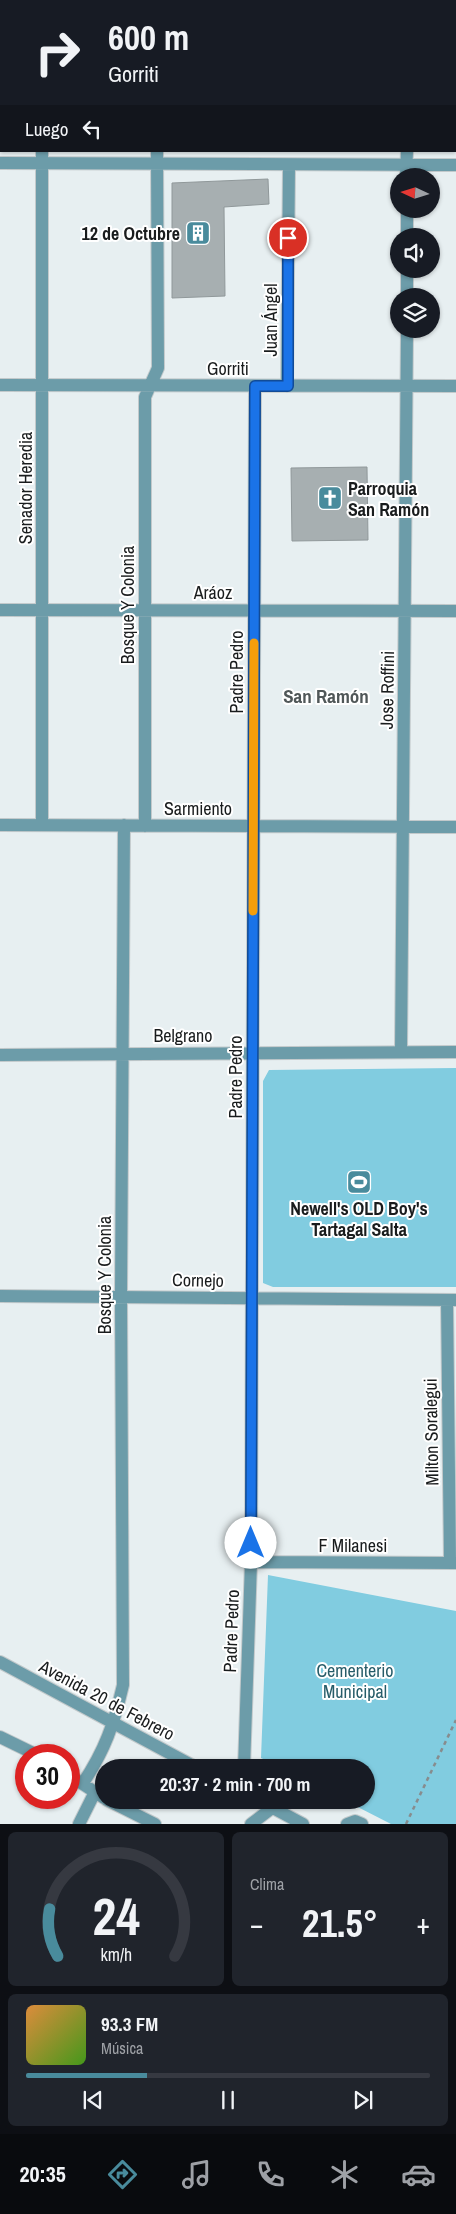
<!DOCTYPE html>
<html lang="es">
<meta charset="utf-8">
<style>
body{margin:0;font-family:"Archivo Narrow",sans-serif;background:#20242c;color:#f1f3f6;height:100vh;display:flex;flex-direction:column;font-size:19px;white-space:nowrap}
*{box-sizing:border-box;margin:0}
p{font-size:16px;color:#9ea1a6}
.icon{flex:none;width:28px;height:28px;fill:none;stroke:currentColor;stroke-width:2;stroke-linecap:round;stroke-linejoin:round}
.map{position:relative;height:1824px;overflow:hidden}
.drawer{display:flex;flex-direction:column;gap:8px;padding:8px;background:#0d0f14;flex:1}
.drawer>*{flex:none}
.banner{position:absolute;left:0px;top:0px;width:456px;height:152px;box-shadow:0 1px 4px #0004;background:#171b24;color:#f1f3f6;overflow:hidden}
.needle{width:32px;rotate:274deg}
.buttons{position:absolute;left:390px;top:168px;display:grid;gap:10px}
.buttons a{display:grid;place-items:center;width:50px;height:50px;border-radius:50%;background:#171b24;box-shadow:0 1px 4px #0004;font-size:25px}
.speed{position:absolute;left:15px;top:1744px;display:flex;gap:10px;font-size:25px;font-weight:700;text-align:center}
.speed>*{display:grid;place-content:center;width:65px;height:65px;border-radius:50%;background:#171b24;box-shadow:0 1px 4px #0004;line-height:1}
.speed .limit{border:8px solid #d22;background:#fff;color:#111}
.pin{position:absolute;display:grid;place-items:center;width:42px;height:42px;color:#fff;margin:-21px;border:2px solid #fff;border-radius:50%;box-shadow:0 1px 5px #0007}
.me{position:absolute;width:55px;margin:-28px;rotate:0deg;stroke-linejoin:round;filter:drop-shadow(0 0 4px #0008)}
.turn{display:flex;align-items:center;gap:18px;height:105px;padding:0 25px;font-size:22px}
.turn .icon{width:65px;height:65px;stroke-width:2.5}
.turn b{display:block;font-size:35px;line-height:42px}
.then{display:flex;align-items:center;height:48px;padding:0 25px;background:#0003;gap:10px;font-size:19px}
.big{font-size:38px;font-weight:700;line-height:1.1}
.drawer .widget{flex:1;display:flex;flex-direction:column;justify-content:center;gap:8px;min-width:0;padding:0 18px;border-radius:8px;background:#20242c}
.drawer .dial{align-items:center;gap:0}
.dial svg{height:130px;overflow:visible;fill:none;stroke:#363941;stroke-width:7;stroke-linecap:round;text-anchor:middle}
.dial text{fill:#f1f3f6;stroke:none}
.song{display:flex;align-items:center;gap:15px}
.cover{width:60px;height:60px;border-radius:8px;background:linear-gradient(135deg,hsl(30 70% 55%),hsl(100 70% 35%))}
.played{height:5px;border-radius:2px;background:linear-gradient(90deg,#498b9c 30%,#363941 30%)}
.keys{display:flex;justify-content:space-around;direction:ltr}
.heat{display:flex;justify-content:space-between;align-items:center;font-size:28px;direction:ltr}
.drawer .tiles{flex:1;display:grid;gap:8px;grid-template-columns:1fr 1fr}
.widget:last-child{grid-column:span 2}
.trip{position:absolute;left:95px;top:1759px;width:280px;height:50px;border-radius:25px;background:#171b24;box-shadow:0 1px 4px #0004;font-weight:700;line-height:50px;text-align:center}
.menu{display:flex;height:80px;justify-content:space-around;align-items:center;background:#090b0e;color:#9ea1a6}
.menu .icon{width:35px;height:35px}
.menu .active{color:#498b9c}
.menu b{font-size:22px;color:#f1f3f6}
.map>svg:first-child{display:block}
.green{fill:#81cce0}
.building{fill:#a7afb1;stroke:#90989a}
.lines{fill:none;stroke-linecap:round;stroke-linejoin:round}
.minor-casing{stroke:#c2c9cb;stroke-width:14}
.path{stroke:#878c8e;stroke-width:2.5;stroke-dasharray:4 4;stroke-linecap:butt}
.minor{stroke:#6c9ca9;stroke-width:12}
.route-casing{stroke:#114b97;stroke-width:12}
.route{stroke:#1a73e8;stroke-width:9}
.slow{stroke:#f59e0b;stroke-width:9}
.labels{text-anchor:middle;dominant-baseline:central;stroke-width:4;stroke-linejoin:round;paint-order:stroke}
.poi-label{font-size:18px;font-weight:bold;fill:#191c1d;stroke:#fff;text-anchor:end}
.street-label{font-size:18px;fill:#191c1d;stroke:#fff}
.park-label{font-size:18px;fill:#265c69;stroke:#fff}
.neighbourhood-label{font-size:19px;font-weight:bold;fill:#505758;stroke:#fff}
</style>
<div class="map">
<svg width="456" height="1824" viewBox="0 0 456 1824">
<rect width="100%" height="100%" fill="#e7eff1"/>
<!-- green -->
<path class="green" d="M 456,1068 L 456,1287 L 273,1287 L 263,1283 L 263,1081 L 269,1070 Z
M 268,1575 L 456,1611 L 456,1824 L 391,1824 L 344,1800 L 366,1800 L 366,1768 L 280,1767 L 261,1758 Z"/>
<!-- building -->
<path class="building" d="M 268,179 L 269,204 L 224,207 L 225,296 L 172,298 L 172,183 Z
M 367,467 L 368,540 L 292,541 L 291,468 Z"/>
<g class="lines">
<defs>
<path id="minor" d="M 42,1 L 42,0
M 159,1 L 159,0
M 407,1 L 407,0
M 0,163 L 456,165
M 406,176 L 407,151
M 407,209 L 407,236
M 407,269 L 407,296
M 0,385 L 456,386
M 287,386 L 289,165
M 0,610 L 456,611
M 0,825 L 456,827
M 42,825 L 42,151
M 145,826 L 145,397 L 158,368 L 157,151
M 401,1052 L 407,329
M 0,1055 L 456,1052
M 0,1296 L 456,1300
M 447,1300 L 450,1563
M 251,1562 L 456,1563
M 0,1662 L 197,1768
M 0,1737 L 37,1755
M 244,1768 L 251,1562 L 255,386
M 69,1775 L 104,1798
M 83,1783 C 105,1750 114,1724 123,1685 L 121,1296 L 124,825
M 107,1800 L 155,1824
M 258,1800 L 303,1824
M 79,1824 L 94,1794
M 251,1824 L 272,1808
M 347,1824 L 355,1821 L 362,1824"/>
</defs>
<!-- minor casing -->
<use href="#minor" class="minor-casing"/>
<!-- path -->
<path class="path" d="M 406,1824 L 456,1720"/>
<!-- minor -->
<use href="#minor" class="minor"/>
</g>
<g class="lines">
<defs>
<path id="route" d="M 251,1543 L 255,386 L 288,386 L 288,238"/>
</defs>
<!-- route casing -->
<use href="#route" class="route-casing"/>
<!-- route -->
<use href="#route" class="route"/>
<!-- slow -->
<path class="slow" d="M 253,911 L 254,643"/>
</g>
<!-- icons -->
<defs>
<symbol id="building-square" viewBox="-11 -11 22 22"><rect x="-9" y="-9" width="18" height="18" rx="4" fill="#498b9c" stroke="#fff"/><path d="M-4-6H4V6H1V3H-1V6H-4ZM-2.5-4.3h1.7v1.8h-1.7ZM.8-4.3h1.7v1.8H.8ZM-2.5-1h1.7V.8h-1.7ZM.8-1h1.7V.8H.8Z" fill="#fff"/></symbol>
<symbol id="church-square" viewBox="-11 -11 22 22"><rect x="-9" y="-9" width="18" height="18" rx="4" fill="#498b9c" stroke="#fff"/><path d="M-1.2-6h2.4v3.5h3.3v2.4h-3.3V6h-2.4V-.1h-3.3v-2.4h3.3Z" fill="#fff"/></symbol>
<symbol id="stadium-square" viewBox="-11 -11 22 22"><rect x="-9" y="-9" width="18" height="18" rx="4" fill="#498b9c" stroke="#fff"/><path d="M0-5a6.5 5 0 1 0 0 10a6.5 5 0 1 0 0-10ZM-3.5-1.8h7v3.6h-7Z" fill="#fff"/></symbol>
</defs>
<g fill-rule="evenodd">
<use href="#building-square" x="184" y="219" width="28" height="28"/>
<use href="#church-square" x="316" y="484" width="28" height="28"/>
<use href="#stadium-square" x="345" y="1168" width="28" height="28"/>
</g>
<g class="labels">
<!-- poi labels -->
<g class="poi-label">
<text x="180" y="233">12 de Octubre</text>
<text x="348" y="488" text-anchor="start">Parroquia<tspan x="348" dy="21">San Ramón</tspan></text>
<text x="359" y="1208" text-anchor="middle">Newell's OLD Boy's<tspan x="359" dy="21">Tartagal Salta</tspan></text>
</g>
<!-- street labels -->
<g class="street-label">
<text transform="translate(270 320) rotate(-90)">Juan Ángel</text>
<text x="228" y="368">Gorriti</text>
<text transform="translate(25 488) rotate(-90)">Senador Heredia</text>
<text x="213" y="592">Aráoz</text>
<text transform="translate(127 605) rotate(-90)">Bosque Y Colonia</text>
<text transform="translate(236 672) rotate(-90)">Padre Pedro</text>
<text transform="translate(387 690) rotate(-89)">Jose Roffini</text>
<text x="198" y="808">Sarmiento</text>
<text x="183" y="1035">Belgrano</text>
<text transform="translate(235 1077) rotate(-90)">Padre Pedro</text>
<text transform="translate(104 1275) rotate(-90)">Bosque Y Colonia</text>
<text transform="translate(198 1280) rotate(1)">Cornejo</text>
<text transform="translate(431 1432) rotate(-91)">Milton Soralegui</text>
<text x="353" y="1545">F Milanesi</text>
<text transform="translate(231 1631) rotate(-88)">Padre Pedro</text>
<text transform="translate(107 1700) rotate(28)">Avenida 20 de Febrero</text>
</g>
<!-- park labels -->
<g class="park-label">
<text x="355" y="1670">Cementerio<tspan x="355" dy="21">Municipal</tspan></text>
</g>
<!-- neighbourhood labels -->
<g class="neighbourhood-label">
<text x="326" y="696">San Ramón</text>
</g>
</g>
</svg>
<div class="buttons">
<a><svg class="needle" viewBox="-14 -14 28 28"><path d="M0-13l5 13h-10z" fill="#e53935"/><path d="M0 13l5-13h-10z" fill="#9ea1a6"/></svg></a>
<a><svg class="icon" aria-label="sound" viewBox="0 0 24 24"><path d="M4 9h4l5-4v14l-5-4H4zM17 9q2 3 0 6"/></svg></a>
<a><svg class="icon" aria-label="layers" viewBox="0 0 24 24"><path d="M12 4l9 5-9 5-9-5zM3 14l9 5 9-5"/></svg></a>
</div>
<div class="speed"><div class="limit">30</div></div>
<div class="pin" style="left:288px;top:238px;background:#d93025"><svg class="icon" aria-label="arrive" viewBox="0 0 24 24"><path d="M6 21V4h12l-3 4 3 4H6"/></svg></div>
<svg class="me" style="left:251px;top:1543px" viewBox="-20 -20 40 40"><circle r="19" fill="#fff"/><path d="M0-13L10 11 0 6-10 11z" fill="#1a73e8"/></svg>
<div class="trip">20:37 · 2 min · 700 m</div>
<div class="banner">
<div class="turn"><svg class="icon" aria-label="right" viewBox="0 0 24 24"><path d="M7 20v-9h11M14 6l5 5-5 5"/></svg><div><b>600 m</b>Gorriti</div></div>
<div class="then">Luego<svg class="icon" aria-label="left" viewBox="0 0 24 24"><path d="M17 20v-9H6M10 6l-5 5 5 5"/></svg></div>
</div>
</div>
<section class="drawer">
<div class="tiles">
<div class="widget dial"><svg viewBox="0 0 100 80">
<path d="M14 69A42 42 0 1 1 86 69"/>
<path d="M14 69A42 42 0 0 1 9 40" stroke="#498b9c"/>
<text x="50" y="56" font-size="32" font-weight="700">24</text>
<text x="50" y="72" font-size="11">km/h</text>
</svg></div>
<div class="widget"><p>Clima</p>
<div class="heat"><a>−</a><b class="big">21.5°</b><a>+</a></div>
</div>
<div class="widget">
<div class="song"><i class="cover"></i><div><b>93.3 FM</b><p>Música</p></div></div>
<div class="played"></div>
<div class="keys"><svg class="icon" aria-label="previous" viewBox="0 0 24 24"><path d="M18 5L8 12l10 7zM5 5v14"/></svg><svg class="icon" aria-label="pause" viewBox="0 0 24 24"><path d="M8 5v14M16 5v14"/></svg><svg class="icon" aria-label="next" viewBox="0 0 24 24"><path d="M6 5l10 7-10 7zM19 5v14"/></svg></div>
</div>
</div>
</section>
<nav class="menu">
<b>20:35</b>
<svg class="icon active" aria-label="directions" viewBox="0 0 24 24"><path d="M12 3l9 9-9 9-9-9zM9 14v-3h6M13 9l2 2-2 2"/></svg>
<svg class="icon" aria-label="music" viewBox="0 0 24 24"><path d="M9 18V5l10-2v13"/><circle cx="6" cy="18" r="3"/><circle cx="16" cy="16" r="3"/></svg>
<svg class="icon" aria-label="phone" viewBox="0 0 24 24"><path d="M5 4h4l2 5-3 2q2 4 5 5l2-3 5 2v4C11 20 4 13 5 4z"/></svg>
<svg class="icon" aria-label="climate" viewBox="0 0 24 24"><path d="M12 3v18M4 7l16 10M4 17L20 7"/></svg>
<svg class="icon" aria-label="car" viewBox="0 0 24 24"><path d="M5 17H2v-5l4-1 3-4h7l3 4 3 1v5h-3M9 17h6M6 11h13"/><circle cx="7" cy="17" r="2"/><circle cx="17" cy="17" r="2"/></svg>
</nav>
